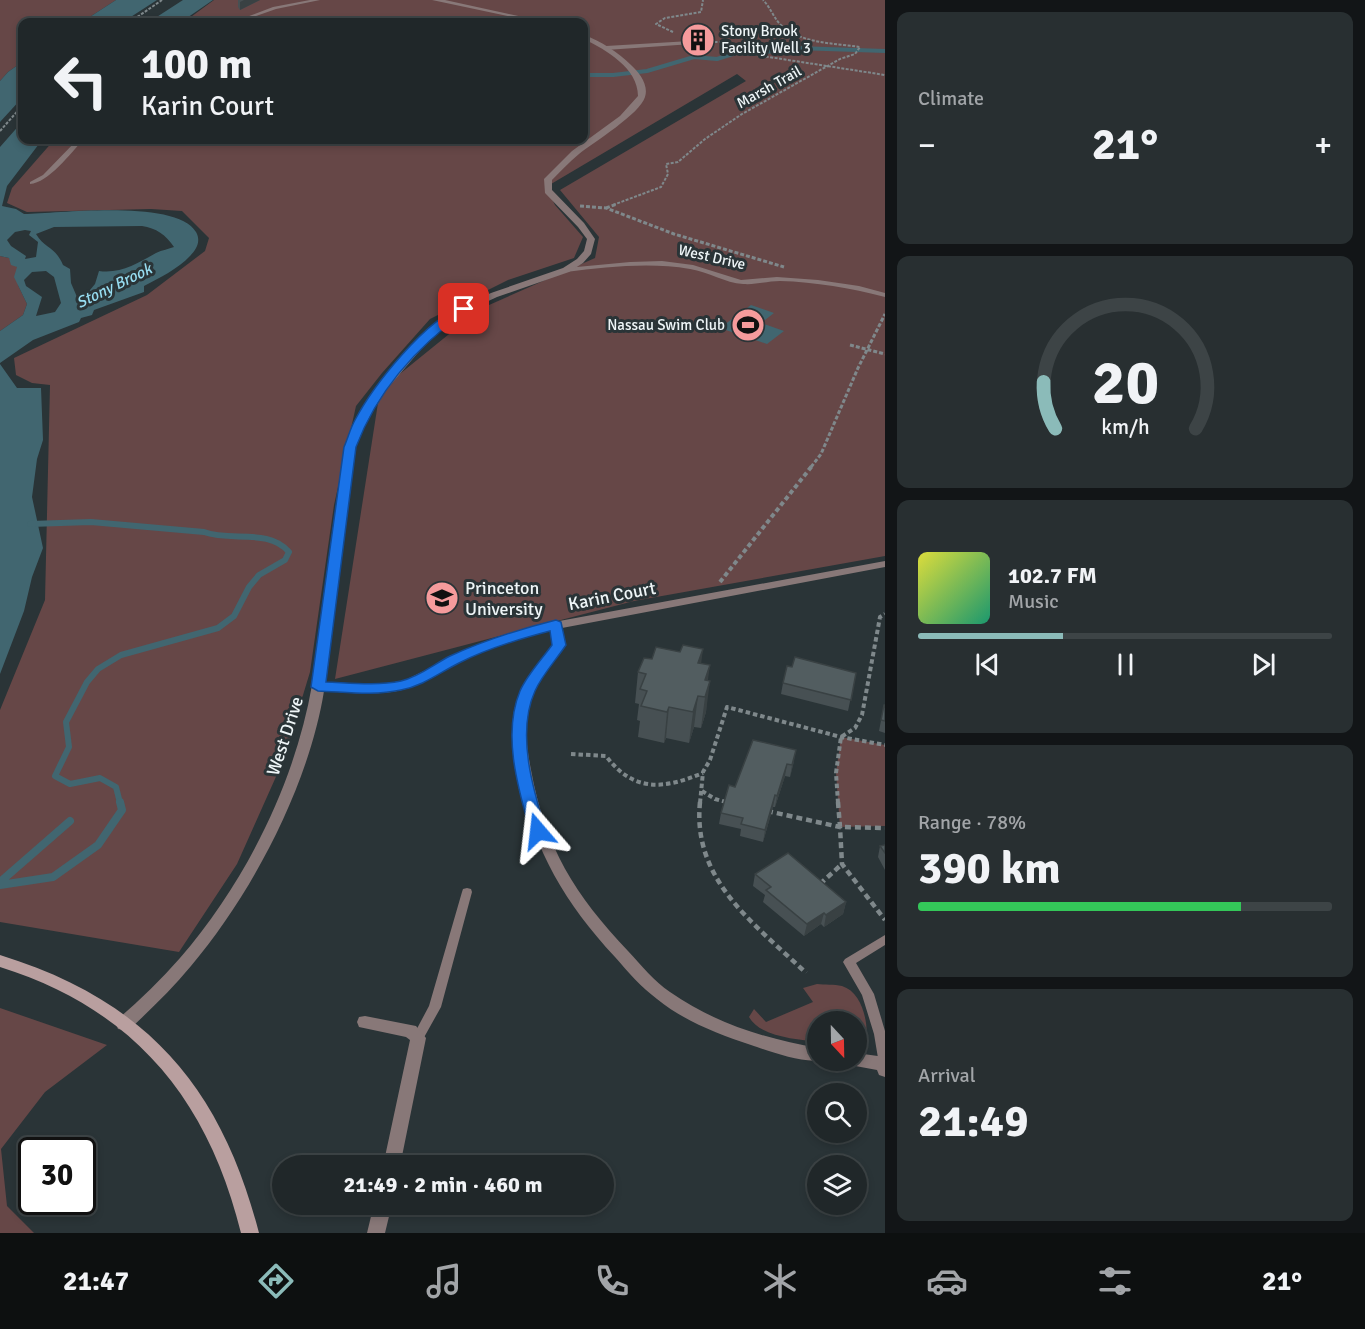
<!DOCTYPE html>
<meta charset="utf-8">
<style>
body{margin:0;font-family:Signika,sans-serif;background:#282f31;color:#f1f3f6;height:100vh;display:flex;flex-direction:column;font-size:22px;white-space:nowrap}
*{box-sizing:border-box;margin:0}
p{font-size:20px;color:#a2a5a8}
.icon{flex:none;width:33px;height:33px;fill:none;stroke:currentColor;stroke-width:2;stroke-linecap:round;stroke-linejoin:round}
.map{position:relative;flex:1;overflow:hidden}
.drawer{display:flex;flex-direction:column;gap:12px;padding:12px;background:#121517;width:480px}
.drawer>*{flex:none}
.banner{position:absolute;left:18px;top:18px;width:570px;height:126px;border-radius:12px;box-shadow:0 3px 9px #0003,0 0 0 2px #3d4446;background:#202729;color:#f1f3f6;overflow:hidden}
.needle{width:39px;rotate:158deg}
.tools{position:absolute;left:807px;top:1011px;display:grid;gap:12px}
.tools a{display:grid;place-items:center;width:60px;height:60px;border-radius:50%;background:#202729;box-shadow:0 3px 9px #0003,0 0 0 2px #3d4446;font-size:30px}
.speed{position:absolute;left:18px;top:1137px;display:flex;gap:12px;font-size:30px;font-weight:700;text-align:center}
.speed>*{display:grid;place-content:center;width:78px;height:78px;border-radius:50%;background:#202729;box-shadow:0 3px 9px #0003,0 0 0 2px #3d4446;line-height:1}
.speed .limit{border:3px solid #111;border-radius:9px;background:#fff;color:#111}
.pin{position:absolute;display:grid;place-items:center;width:51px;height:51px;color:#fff;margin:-26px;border-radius:12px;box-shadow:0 3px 9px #0006}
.me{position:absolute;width:66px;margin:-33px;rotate:343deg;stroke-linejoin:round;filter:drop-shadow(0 0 4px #0008)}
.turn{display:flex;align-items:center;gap:21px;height:126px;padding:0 24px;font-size:27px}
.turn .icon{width:78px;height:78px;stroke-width:2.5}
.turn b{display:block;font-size:42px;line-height:51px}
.big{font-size:45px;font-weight:700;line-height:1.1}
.drawer .card{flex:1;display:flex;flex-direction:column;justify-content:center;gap:9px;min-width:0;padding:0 21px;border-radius:12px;background:#282f31}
.drawer .dial{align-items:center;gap:0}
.dial svg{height:156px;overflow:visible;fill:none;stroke:#3d4446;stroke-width:7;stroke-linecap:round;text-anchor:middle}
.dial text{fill:#f1f3f6;stroke:none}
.song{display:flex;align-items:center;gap:18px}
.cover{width:72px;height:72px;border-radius:9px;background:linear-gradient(135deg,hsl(60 70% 55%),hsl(160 70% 35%))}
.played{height:6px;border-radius:3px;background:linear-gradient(90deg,#8bbbb9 35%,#3d4446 35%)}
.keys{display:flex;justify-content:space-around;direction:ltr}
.heat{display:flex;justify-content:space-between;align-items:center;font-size:33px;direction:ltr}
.charge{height:9px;border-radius:4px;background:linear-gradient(90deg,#34c759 78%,#3d4446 0)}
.trip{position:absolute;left:272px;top:1155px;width:342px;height:60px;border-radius:30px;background:#202729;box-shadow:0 3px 9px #0003,0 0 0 2px #3d4446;font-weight:700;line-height:60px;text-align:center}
.menu{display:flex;height:96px;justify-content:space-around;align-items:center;background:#0d1010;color:#a2a5a8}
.menu .icon{width:42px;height:42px}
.menu .active{color:#8bbbb9}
.menu b{font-size:27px;color:#f1f3f6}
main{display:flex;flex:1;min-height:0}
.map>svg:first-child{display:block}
.green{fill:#664747}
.water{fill:#416670;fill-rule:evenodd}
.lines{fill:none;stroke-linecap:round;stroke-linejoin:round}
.stream-far2{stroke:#416670;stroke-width:4}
.stream-far1{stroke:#416670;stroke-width:6}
.stream{stroke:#416670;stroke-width:8}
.path-far3{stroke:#7f888b;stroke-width:2;stroke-dasharray:3 1.5;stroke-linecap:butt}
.path-far2{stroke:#7f888b;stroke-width:3;stroke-dasharray:4 2;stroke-linecap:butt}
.path-far1{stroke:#7f888b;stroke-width:4;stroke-dasharray:4.5 3;stroke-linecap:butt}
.path{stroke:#7f888b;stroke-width:4.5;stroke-dasharray:6 4;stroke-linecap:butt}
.lane{fill:#887878;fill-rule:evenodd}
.street{fill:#887878;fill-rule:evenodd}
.secondary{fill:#b99f9f;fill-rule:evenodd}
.wall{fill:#475053}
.shaded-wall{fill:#394143}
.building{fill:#525d60;stroke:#394143;stroke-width:1.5}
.route{fill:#1a73e8;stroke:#114b97;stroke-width:1.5}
.labels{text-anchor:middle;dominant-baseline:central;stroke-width:6;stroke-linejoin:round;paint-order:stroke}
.far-poi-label{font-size:15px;fill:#eef5f7;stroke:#2a3437;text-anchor:start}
.far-street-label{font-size:15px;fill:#eef5f7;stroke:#2a3437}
.far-water-label{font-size:16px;font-style:italic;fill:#96dcf0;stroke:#2a3437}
.poi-label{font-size:18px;fill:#eef5f7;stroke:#2a3437;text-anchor:start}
.street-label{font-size:18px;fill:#eef5f7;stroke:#2a3437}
</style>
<main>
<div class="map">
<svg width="885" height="1233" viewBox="0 0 885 1233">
<rect width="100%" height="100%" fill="#2a3437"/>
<!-- green -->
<path class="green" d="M 0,0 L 116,0 L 82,22 L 22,22 L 22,62 L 8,72 L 0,81 Z
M 214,0 L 885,0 L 885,556 L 634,601 L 335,679 L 380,390 L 480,309 L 595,258 L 599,237 L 560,190 L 746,81 L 737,74 L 546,187 L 555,205 L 583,237 L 574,258 L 508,280 L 430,319 L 382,373 L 356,406 L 334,505 L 310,672 L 283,761 L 237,864 L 179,952 L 0,922 L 0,710 L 45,600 L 50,385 L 32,383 L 16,375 L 14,358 L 147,295 L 205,251 L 209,238 L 182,211 L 151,209 L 27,212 L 7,203 L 12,188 L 54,140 L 584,140 L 584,22 L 184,22 Z
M 0,256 L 9,258 L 17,267 L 18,285 L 27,304 L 23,315 L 0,331 Z
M 841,737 L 885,745 L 885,826 L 840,827 L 836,773 Z
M 817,984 C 825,985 834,984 842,986 C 862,992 869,1023 866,1041 L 857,1046 L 856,1022 L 818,1022 L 817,1042 C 797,1039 760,1037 749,1017 L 754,1009 L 766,1022 L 813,1002 L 803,988 Z
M 0,1008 L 107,1045 L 45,1092 L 1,1149 L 7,1206 L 34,1233 L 0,1233 Z"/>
<!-- water -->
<path class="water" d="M 116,0 L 157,0 L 123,22 L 82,22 Z
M 183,0 L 213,0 L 181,22 L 149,22 Z
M 22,62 L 22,98 L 0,122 L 0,81 L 8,72 Z
M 22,122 L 22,140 L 42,140 L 7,186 L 2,206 L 16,209 L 24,214 C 61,213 177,199 196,232 C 201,241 197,249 190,256 C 178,269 159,278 144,286 L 144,292 L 94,310 L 92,315 L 81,318 L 79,322 L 33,340 L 0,363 L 0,331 L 23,315 L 27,304 L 14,277 L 17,267 L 11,265 L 9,258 L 0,256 L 0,147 ZM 142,226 C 156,228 166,235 174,247 C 169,249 162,250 156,253 C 138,263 121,274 99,271 L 95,284 L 85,296 L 77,297 L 71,283 L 70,269 L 63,265 C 55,246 45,249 36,234 L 54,227 ZM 25,230 L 31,231 L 29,235 L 38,242 L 36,257 L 25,259 L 26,256 L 11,246 L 7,240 L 15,232 ZM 46,271 L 54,277 L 61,303 L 55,312 L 36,316 L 42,297 L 26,286 L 24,280 L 32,272 Z
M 751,305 L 774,313 L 765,320 L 751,315 L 747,318 L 784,331 L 767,344 L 720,328 Z
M 0,364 L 17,388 L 41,388 L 43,440 L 37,459 L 32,497 L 43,548 L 32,577 L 24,611 L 0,674 Z"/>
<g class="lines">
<!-- stream-far2 -->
<path class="stream-far2" d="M 584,75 L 613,75 L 647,71 L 694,57 L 717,59 L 739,52 L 751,54 L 797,48 L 885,51"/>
<!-- stream-far1 -->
<path class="stream-far1" d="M 30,524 L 91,522 L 204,532 C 231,542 269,528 289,552 L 285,560 L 259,575 L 249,587 L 234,616 L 218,628 L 121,655 L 98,669 L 87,682 L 66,722 L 69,747 L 55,776 L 70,784 L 100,778 L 116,787 L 120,803"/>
<!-- stream -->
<path class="stream" d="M 0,882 L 70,821
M 0,885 L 53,877 L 98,845 L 122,810 L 120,802"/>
<!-- path-far3 -->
<path class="path-far3" d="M 130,22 L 162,0
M 673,32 L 656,24 L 665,18 L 701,12 L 703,0
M 701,42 L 726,42 L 756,55 L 885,75
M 0,131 L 22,106
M 613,205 L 661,187 L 668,174 L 666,164 L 678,162 L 705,139 L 742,114 L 840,59 L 855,54 L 860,47 C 834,43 799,44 779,23 C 773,16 770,7 763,0"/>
<!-- path-far2 -->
<path class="path-far2" d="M 580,206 L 606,208 L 674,234 L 784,267
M 606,208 L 617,204
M 850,345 L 885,354
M 811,467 L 821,454 L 858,368 L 885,314"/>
<!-- path-far1 -->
<path class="path-far1" d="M 720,582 L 812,466
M 571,754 L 606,756 C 634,793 664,789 703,773
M 702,791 L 715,799 L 726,802
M 700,803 L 703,772 L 710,760 L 727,707 L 841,737 L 885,745
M 838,803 L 836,773 L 841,737 L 855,728 L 862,715 L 880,617 L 885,614"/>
<!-- path -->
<path class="path" d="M 700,802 C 692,881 755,924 806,973
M 838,802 L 840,827 L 885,828
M 767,811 L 840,827 L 842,864 L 885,920
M 820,884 L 842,864"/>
<!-- lane -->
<path class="lane" d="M 310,0 L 320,0 L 276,9 L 239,22 L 233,22 L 273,7 Z
M 690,41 L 692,42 L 692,44 L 606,50 L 603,48 L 606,46 Z
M 77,140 L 83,140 C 71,153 48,183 30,184 L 30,182 L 43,175 Z
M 662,261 L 693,265 L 741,280 L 777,277 L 818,280 L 859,286 L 885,293 L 885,297 C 850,288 816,282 780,281 C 768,281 756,285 743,284 C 725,283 709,272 690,269 C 649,262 607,267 566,272 L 563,270 L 566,268 L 630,262 Z
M 467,888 L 471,889 L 472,892 L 441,1007 L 422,1041 L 418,1043 L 414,1041 L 412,1038 L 429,1006 L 462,892 L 463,889 Z
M 885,935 L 885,945 L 856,963 L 874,994 L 885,1031 L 885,1069 L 881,1068 L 879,1064 L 874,1034 L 862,995 L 843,962 L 845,959 Z"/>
<!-- street -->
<path class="street" d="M 432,0 L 445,0 L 546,22 L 536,22 Z
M 584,35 C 601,41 618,52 631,65 C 639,72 649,85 645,97 C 640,114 594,142 579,154 C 569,162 561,171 552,180 L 552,190 L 584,223 L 595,239 L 591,254 L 583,263 L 569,272 L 497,297 L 467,311 L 434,334 L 375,403 L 355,447 L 325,683 L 371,685 L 401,682 L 476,646 L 543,624 L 885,561 L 885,567 L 562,628 L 565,645 C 553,664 536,681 530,703 C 523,724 527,749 531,770 C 545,847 575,895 628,951 C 641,965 654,981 670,992 C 714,1023 766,1039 818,1048 L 818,1060 L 821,1060 C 804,1064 768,1051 751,1045 C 718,1034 684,1021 657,999 C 641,987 628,972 615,957 C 565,903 535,852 519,779 C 515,758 511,734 515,712 C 519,686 539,666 553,645 L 551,630 C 520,638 489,648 460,662 C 440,672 423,686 402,690 C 377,696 350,693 324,691 C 309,785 252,894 191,966 C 172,989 151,1009 130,1029 L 124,1030 L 118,1029 L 116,1024 L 118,1019 C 140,1000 161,980 180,958 C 245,883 295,783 312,685 L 345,447 L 355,422 L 367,400 L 428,330 L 461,307 L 491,293 L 563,268 L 577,259 L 584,251 L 587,239 L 578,227 L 545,193 L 544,179 L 572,151 L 620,116 L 638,96 C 638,68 606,50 584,39 Z
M 365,1016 L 416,1026 L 426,1038 L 400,1166 L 383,1166 L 410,1040 L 406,1037 L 359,1027 L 357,1022 L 359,1017 Z
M 856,1053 L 885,1057 L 885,1077 L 879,1075 L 877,1070 L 850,1065 L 848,1060 L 856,1060 Z
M 374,1204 L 392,1204 L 385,1233 L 367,1233 Z"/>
<!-- secondary -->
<path class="secondary" d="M 0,955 C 146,1000 221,1086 259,1233 L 241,1233 C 208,1099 134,1009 0,967 Z"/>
</g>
<!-- wall -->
<path class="wall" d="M 238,0 L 260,0 L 240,10 L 238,7 Z
M 701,664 L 708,681 L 706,712 L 701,728 L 694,727 L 689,743 L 666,738 L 664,743 L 638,737 L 640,721 L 637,720 L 639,704 L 635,703 L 638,672 Z
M 792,667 L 856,673 L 848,711 L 781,694 L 783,683 Z
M 884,705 L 885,705 L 885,733 L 879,731 Z
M 794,761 L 790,777 L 785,776 L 775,807 L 773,807 L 763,842 L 740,836 L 741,829 L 719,824 L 721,813 L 735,787 Z
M 885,845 L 885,870 L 878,857 L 880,846 Z
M 755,874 L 846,902 L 843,914 L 824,927 L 821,924 L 804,936 L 763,902 L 765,895 L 753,886 Z"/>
<!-- shaded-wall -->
<path class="shaded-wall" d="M 244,0 L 260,0 L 240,10 L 240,2 Z
M 703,649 L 699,680 L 698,663 Z
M 710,665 L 706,694 L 710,681 L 706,712 L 701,728 L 705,697 L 705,680 Z
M 698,696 L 694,727 L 689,743 L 693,712 Z
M 669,707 L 666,738 L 664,743 L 667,712 Z
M 796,750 L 794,761 L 790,777 L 792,765 Z
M 787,764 L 785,776 L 775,807 L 777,796 Z
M 775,795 L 773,807 L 763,842 L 765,830 Z
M 846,902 L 843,914 L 824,927 L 826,915 Z
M 824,913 L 821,924 L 804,936 L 807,924 Z"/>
<!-- building -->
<path class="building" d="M 683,645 L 703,649 L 698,663 L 710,665 L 705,680 L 710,681 L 705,697 L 698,696 L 693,712 L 669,707 L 667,712 L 641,706 L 647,691 L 640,689 L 646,674 L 638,672 L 644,658 L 652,659 L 656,647 L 680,652 Z
M 795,657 L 856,673 L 851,700 L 783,683 L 787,666 L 792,667 Z
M 884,705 L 885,705 L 885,721 L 881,720 Z
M 753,740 L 796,750 L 792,765 L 787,764 L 777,796 L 775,795 L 765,830 L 741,824 L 743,818 L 721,813 L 729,785 L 735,787 Z
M 885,845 L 885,853 L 880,846 Z
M 788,853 L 846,902 L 826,915 L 824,913 L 807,924 L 766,890 L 771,887 L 755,874 Z"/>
<!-- route -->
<path class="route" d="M 464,306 L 469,309 L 467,311 C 417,346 378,389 356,447 L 326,682 C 351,683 376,686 401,681 C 419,677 434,664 450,656 C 485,640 520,629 556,620 L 561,622 L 566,645 C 556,660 542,675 535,691 C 516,733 533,790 546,831 L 544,835 L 533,835 L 530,831 C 518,788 502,734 520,691 C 527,675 542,659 552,645 L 550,631 C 519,639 488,648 459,663 C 439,673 423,686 401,690 C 374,696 346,692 318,691 L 311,687 L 344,447 C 348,438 350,429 355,420 C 373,386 426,318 464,306 Z"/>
<!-- icons -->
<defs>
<symbol id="building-disc" viewBox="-11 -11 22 22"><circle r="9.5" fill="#f59b9c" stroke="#2a3437"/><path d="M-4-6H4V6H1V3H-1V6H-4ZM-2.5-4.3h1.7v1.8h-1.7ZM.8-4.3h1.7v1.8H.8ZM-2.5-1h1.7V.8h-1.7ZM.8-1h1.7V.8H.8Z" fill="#111"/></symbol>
<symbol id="stadium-disc" viewBox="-11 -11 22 22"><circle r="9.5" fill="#f59b9c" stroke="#2a3437"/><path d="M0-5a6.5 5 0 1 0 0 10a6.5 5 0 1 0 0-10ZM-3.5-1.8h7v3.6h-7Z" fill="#111"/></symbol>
<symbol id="university-disc" viewBox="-11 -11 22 22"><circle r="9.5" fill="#f59b9c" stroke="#2a3437"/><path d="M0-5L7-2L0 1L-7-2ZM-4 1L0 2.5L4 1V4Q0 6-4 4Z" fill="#111"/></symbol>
</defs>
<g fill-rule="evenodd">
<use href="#building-disc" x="679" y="21" width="38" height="38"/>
<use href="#stadium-disc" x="729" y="306" width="38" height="38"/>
<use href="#university-disc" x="423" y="579" width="38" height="38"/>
</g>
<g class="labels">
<!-- far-poi labels -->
<g class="far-poi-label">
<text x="721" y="31">Stony Brook<tspan x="721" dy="17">Facility Well 3</tspan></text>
<text x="725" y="325" text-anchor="end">Nassau Swim Club</text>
</g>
<!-- far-street labels -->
<g class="far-street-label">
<text transform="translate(769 87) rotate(-29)">Marsh Trail</text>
<text transform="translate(712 257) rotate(13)">West Drive</text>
</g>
<!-- far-water labels -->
<g class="far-water-label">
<text transform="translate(114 286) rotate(-26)">Stony Brook</text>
</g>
<!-- poi labels -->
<g class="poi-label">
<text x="465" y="588">Princeton<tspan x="465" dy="21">University</tspan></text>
</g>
<!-- street labels -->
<g class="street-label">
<text transform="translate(612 596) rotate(-11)">Karin Court</text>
<text transform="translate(285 736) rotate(-72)">West Drive</text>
</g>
</g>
</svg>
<div class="tools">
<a><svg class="needle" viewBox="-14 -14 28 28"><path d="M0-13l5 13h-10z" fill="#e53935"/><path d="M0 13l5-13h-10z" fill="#a2a5a8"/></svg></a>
<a><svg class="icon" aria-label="search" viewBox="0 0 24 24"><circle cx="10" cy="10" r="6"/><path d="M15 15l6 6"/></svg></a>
<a><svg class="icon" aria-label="layers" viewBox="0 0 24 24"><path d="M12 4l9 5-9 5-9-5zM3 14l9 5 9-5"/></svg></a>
</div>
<div class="speed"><div class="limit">30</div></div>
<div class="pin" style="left:464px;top:309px;background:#d93025"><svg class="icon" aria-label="arrive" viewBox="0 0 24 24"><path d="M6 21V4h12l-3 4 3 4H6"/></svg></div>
<svg class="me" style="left:538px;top:831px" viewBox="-20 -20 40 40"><path d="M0-17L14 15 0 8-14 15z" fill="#1a73e8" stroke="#fff" stroke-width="4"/></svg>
<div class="trip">21:49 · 2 min · 460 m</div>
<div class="banner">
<div class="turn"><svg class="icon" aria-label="left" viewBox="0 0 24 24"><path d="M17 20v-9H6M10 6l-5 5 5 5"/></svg><div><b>100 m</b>Karin Court</div></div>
</div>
</div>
<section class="drawer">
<div class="card"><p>Climate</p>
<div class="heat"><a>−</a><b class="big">21°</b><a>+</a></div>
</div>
<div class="card dial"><svg viewBox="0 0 100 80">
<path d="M14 69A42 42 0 1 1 86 69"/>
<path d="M14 69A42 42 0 0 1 8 45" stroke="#8bbbb9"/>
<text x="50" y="56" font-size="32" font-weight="700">20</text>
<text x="50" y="72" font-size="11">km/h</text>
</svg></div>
<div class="card">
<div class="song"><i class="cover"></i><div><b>102.7 FM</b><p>Music</p></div></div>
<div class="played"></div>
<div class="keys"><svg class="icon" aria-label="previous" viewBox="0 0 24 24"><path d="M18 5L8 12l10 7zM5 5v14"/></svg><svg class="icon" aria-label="pause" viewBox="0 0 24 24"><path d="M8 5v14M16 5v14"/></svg><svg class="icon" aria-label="next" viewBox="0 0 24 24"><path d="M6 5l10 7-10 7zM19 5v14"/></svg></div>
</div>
<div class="card"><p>Range · 78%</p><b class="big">390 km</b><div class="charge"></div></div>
<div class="card"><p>Arrival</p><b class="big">21:49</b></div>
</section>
</main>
<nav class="menu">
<b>21:47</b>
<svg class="icon active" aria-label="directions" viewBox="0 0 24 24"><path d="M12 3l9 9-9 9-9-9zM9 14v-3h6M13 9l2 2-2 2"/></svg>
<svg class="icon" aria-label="music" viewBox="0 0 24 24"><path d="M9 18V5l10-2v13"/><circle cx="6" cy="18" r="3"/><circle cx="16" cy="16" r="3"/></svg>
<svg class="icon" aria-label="phone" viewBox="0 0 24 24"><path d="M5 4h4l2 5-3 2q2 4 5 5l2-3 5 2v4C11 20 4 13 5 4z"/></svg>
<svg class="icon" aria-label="climate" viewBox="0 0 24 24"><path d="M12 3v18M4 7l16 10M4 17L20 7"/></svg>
<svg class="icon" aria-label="car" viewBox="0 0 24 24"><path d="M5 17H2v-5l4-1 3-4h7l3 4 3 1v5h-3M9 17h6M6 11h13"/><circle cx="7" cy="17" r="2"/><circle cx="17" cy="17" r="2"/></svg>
<svg class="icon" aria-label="filters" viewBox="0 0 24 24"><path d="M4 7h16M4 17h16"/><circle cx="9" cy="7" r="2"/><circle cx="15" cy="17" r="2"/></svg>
<b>21°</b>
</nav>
